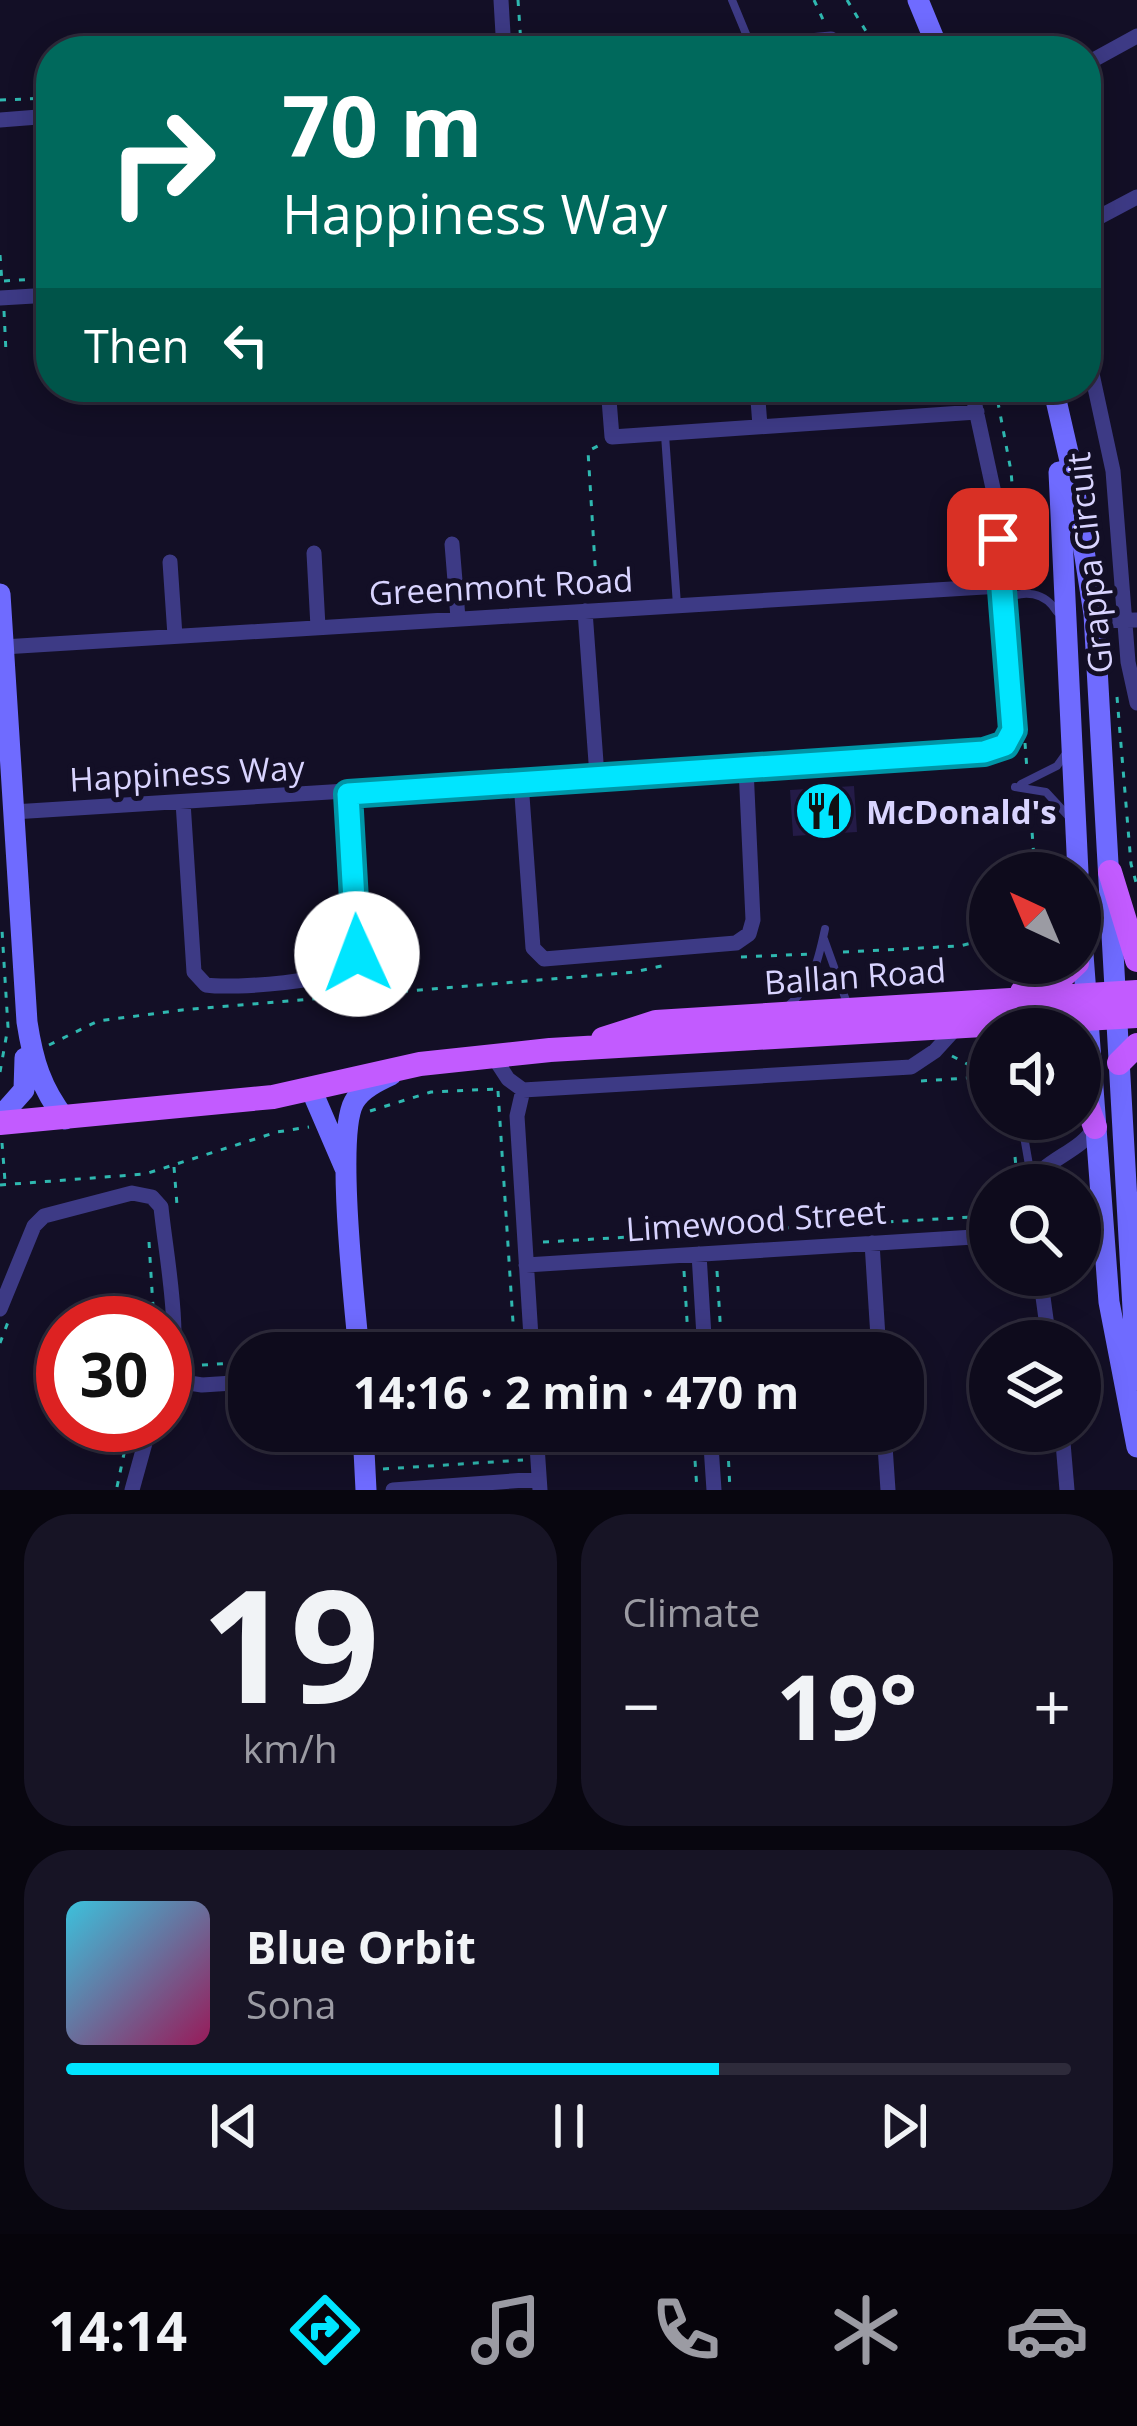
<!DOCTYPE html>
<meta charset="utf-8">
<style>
body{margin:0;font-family:"Open Sans",sans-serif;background:#171425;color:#f1f3f6;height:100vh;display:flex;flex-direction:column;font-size:45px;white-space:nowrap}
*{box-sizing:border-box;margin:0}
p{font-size:39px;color:#9b9ba3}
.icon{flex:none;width:66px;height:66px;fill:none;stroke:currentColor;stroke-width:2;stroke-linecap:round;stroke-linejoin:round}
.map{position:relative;height:1490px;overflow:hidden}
.details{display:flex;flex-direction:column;gap:24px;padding:24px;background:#08060f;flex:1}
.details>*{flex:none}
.top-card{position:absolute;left:36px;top:36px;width:1065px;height:366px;border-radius:48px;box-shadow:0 6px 30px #0003,0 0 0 3px #2e2b3b;background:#00695c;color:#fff;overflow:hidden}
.needle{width:78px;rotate:316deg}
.fabs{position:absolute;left:969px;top:852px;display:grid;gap:24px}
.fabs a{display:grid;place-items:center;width:132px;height:132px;border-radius:50%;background:#0e0b1c;box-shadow:0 6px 30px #0003,0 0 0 3px #2e2b3b;font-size:60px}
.speed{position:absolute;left:36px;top:1296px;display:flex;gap:24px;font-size:60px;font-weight:700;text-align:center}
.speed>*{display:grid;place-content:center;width:156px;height:156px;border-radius:50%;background:#0e0b1c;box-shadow:0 6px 30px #0003,0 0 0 3px #2e2b3b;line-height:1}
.speed .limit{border:18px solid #d22;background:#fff;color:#111}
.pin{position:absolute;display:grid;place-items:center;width:102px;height:102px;color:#fff;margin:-51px;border-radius:24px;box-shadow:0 6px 18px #0006}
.me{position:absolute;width:132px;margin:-66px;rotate:358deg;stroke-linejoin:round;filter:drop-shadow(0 0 9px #0008)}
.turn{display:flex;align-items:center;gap:42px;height:252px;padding:0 48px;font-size:54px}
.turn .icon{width:156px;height:156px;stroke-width:2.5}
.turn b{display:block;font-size:84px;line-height:102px}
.then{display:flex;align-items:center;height:114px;padding:0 48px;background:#0003;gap:24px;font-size:45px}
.big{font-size:90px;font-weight:700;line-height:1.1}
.details .card{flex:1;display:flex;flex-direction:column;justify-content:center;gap:18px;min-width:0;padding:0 42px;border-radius:48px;background:#171425}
.details .dial{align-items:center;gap:0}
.dial b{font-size:156px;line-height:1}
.song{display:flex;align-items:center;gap:36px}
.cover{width:144px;height:144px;border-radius:18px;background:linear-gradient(135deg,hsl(190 70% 55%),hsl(330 70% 35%))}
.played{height:12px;border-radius:6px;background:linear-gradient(90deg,#00e5ff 65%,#2e2b3b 65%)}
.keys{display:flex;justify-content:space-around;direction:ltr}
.heat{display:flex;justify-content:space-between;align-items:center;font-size:66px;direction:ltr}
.details .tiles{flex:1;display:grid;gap:24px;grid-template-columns:1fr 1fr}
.card:last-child{grid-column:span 2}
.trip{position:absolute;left:228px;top:1332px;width:696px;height:120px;border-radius:48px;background:#0e0b1c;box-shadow:0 6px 30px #0003,0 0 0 3px #2e2b3b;font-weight:700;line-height:120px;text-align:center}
.tabs{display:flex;height:192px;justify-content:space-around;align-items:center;background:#06040b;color:#9b9ba3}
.tabs .icon{width:84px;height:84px}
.tabs .on{color:#00e5ff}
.tabs b{font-size:54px;color:#f1f3f6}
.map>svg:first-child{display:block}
.building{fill:#241b47}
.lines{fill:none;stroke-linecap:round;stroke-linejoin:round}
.path{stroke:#2fb8b0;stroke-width:3;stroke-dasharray:6 9;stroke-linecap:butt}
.lane{stroke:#3d3a85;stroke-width:8}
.street{stroke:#3d3a85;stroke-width:15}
.secondary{stroke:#6f6bff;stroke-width:21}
.primary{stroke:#c25bff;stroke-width:24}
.route-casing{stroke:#0095a6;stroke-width:30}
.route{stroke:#00e5ff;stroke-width:21}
.labels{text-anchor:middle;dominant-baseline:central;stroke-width:10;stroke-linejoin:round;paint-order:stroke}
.street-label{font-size:33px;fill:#d9d4ff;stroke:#130f26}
.poi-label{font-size:33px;font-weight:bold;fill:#d9d4ff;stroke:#130f26;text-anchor:start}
</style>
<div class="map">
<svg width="1137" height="1490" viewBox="0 0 1137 1490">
<rect width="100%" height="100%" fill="#130f26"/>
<!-- building -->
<path class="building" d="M 854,786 L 857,832 L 793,836 L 790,790 Z"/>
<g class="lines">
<!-- path -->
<path class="path" d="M 518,0 L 521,44
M 814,0 L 826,26
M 847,0 L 878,51
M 0,100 L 51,98
M 0,255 L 2,283
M 4,281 L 51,278
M 4,311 L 6,352
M 995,387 L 1011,471 L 1020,584
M 597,596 L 588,451 L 600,445
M 1117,697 L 1131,864 L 1137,886
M 1025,743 L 1027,770
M 1030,803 L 1035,873
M 843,952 L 960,946 L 990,938
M 741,957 L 810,954
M 49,1045 L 98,1021 L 182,1010 L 634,972 L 666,965
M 952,1056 L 990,1076
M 0,1072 L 8,1027 L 2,930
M 921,1081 L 983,1077
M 498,1091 L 515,1353
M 370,1111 L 431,1092 L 496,1089
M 2,1143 L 5,1181
M 1015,1157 L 1017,1177
M 174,1167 L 177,1205
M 0,1185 L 145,1174 L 277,1132 L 309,1127
M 149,1242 L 154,1323
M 543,1242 L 990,1216
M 684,1271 L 689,1353
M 717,1271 L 722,1353
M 0,1343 L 8,1322
M 187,1366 L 249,1362
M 166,1424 L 173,1404
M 693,1431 L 697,1490
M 727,1431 L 730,1490
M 383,1469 L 523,1460
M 117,1487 L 130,1425"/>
<!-- lane -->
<path class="lane" d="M 732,0 L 751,46
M 665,435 L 677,605
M 1004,600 C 1024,589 1045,592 1057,612
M 1021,784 L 1057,766 L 1067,752
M 1015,787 L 1046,792 L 1070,818
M 824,939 L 847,1003
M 788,1006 C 814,983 818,961 825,929
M 1021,1119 L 1029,1165 L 1037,1173"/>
<!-- street -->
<path class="street" d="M 501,0 L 504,51
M 698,51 L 831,39 L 848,51
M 1086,64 L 1137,36
M 0,120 L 51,116
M 1086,224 L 1137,197
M 0,298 L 51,295
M 1086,346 L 1113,471 L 1128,662 L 1137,703
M 608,387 L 612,437 L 977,412
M 757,387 L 760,426
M 452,544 L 458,618
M 314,553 L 318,627
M 170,562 L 175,636
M 585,611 L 597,776
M 1094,621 L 1137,620
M 3,647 L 1001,586
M 521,782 L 533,948 L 544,959 L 736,943 L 749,934 L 753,920 L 746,768
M 183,802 L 194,972 L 206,985 C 234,989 337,982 356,963 L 348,794
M 13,812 L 998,750 L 1013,731 L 994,493 L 971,387
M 493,1056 L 508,1079 L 523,1090 L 911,1067 L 935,1051 L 956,1028
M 523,1090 L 517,1116 L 532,1353
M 1032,1185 C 1041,1160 1080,1153 1095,1127
M 872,1243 L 879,1353
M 699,1254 L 705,1353
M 526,1265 L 990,1236
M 1040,1275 L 1049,1341
M 0,1309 L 34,1226 L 44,1216 L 132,1193 L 152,1197 L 161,1207 C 166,1258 185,1346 165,1392
M 170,1380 L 202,1385 L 249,1382
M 536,1431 L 540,1490
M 710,1431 L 714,1490
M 884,1431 L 888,1490
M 1062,1431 L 1067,1490
M 132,1490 L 150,1425
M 393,1490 L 539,1479"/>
<!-- secondary -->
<path class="secondary" d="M 918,0 L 939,51
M 1053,387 L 1070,461 L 1094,614 L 1137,1380
M 1059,472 L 1078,873
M 0,594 L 27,1022 C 33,1061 41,1088 65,1119
M 1080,914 L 1109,1302 L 1137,1447
M 311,1089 L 345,1168
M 0,1117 L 24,1090 L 25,1058
M 359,1353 C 355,1306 335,1136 354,1102 C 361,1089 378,1081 391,1075
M 363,1431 L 366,1490"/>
<!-- primary -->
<path class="primary" d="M 1110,872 L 1137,960
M 1022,992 L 1063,976 L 1077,963
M 603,1039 L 656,1022 L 1137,992
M 1119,1063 L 1137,1045
M 1080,1086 L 1095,1127
M 0,1123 L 273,1097 L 420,1064 L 550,1050 L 1137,1016"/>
</g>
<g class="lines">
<defs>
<path id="route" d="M 357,954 L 348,794 L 984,752 L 1005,745 L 1013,730 L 998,539"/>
</defs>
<!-- route casing -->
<use href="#route" class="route-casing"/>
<!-- route -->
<use href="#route" class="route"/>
</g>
<!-- icons -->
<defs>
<symbol id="restaurant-disc" viewBox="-11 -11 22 22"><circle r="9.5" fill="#00e5ff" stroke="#130f26"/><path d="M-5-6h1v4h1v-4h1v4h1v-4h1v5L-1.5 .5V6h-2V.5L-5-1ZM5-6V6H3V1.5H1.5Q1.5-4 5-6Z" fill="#111"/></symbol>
</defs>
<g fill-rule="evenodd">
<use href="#restaurant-disc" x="791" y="778" width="66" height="66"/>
</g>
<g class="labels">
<!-- street labels -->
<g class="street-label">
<text transform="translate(1089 563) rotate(-96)">Grappa Circuit</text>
<text transform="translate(501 586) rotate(-3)">Greenmont Road</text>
<text transform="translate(187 773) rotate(-3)">Happiness Way</text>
<text transform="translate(855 976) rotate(-4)">Ballan Road</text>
<text transform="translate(756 1220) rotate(-4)">Limewood Street</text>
</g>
<!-- poi labels -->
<g class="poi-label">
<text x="866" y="811">McDonald's</text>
</g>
</g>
</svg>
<div class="fabs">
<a><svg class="needle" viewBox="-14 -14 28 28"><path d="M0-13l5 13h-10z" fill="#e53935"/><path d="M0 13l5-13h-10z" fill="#9b9ba3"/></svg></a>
<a><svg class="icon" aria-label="sound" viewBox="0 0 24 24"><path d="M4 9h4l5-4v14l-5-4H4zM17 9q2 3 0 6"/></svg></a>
<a><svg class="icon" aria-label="search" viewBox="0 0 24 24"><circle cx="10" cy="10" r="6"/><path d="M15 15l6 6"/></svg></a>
<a><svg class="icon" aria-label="layers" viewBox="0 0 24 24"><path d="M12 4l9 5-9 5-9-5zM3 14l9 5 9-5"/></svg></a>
</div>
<div class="speed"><div class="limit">30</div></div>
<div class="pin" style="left:998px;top:539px;background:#d93025"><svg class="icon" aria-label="arrive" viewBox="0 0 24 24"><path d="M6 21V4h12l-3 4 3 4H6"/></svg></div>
<svg class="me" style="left:357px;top:954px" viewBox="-20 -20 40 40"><circle r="19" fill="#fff"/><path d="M0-13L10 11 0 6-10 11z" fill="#00e5ff"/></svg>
<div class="trip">14:16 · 2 min · 470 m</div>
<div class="top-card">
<div class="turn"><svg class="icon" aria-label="right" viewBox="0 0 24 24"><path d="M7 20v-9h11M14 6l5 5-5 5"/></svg><div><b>70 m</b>Happiness Way</div></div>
<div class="then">Then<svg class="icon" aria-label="left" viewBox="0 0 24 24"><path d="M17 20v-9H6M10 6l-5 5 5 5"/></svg></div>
</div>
</div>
<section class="details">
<div class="tiles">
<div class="card dial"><b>19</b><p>km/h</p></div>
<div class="card"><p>Climate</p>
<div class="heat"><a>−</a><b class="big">19°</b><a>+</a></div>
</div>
<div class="card">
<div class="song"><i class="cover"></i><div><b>Blue Orbit</b><p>Sona</p></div></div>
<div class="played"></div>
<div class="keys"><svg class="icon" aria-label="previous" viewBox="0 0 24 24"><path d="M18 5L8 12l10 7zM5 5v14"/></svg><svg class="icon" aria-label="pause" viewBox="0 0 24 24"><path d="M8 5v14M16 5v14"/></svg><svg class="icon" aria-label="next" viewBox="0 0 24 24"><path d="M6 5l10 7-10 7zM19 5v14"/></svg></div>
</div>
</div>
</section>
<nav class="tabs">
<b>14:14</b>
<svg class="icon on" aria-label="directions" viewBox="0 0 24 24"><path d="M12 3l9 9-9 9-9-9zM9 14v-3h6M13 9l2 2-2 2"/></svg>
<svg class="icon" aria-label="music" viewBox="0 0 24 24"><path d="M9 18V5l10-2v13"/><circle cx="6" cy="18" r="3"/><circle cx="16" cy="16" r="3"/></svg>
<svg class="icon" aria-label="phone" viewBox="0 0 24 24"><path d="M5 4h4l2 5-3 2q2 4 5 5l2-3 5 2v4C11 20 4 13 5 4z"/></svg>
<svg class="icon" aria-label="climate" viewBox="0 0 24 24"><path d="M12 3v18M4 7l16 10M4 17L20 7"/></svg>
<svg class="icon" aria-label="car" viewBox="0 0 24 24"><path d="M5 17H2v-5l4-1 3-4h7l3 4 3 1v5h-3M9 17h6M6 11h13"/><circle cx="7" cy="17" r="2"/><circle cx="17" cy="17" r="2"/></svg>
</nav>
